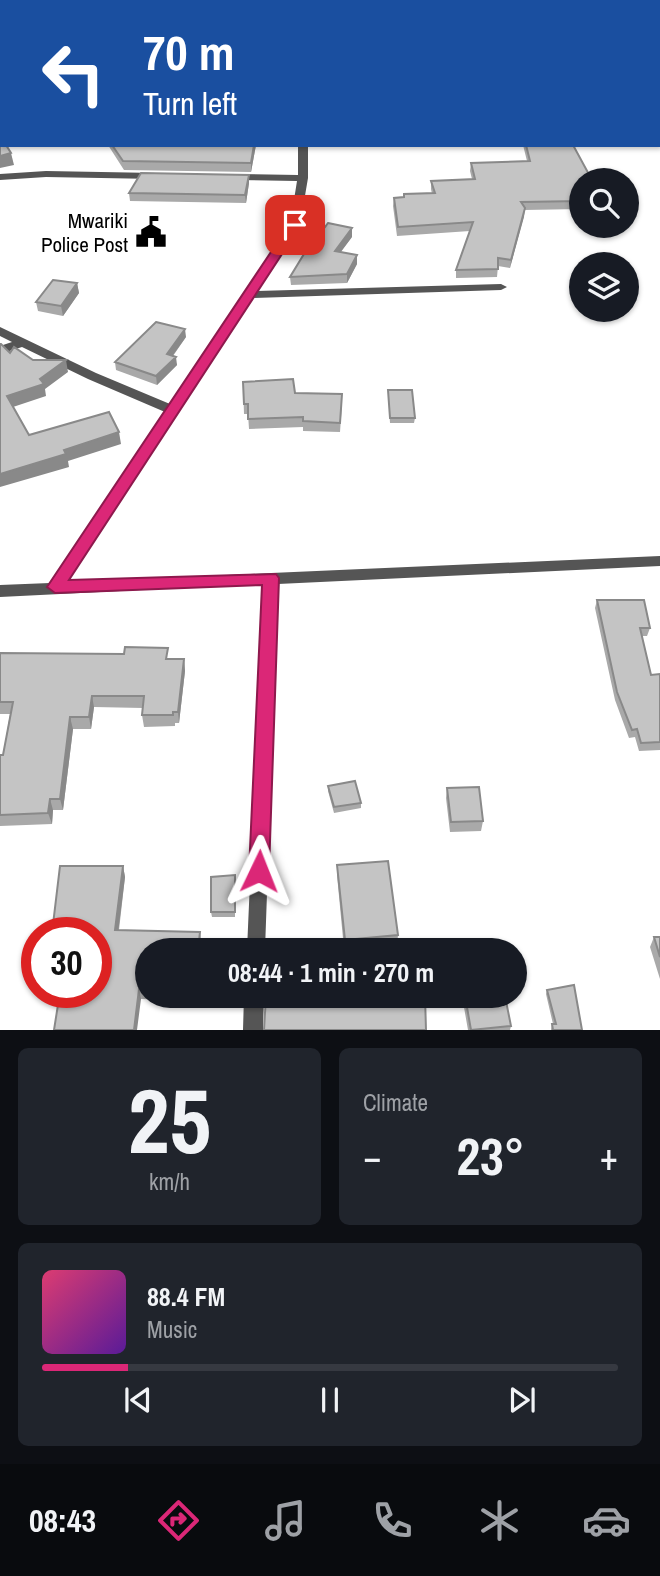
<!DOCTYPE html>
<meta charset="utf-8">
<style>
body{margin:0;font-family:"Archivo Narrow",sans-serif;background:#20242c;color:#f1f3f6;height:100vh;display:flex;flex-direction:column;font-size:26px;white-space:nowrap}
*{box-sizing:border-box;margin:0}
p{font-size:23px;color:#9ea1a6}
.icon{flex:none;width:38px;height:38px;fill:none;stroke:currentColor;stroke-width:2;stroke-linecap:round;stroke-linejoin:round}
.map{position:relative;height:1030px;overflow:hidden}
.side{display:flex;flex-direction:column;gap:18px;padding:18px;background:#0d0f14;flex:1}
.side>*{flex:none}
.top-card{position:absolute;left:0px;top:0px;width:662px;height:147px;box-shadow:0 2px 5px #0004;background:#1a4fa0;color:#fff;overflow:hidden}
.controls{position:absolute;left:569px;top:168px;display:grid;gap:14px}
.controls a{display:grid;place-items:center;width:70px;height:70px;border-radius:50%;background:#171b24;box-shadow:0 2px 5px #0004;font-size:35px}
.speed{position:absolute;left:21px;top:917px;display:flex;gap:14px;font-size:35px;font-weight:700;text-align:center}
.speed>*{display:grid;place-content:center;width:91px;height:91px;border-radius:50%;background:#171b24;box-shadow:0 2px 5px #0004;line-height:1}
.speed .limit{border:10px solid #d22;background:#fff;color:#111}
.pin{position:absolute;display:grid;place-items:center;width:60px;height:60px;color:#fff;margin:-30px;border-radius:14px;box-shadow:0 4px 10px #0006}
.me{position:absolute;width:77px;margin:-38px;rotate:2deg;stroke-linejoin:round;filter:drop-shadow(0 0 5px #0008)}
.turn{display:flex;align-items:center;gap:24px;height:147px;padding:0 28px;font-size:32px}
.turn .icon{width:91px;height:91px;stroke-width:2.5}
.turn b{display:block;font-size:49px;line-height:60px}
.big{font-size:52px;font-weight:800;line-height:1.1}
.side .widget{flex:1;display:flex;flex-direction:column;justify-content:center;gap:10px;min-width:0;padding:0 24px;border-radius:10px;background:#20242c}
.side .dial{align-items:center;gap:0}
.dial b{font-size:91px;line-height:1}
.song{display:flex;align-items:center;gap:21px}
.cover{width:84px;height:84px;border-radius:10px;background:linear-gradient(135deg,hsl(340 70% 55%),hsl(270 70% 35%))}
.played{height:7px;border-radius:4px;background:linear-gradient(90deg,#db2777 15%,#363941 15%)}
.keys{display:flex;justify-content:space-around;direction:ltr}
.heat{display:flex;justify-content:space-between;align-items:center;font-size:38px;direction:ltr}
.side .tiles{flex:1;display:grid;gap:18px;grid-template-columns:1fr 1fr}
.widget:last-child{grid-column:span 2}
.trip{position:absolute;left:135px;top:938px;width:392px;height:70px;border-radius:35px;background:#171b24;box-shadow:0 2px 5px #0004;font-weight:800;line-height:70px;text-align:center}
.menu{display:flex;height:112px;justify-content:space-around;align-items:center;background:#090b0e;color:#9ea1a6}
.menu .icon{width:49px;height:49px}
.menu .on{color:#db2777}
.menu b{font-size:32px;color:#f1f3f6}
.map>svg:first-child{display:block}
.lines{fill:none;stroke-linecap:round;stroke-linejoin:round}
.street{fill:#555;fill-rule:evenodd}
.wall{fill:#a9a9a9}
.shaded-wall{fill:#898989}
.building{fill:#c4c4c4;stroke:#898989;stroke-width:2}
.route{fill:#db2777;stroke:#8e194d;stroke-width:2}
.labels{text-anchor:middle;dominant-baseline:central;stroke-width:7;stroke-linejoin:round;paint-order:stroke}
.far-poi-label{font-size:21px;fill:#000;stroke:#fff;text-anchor:end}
</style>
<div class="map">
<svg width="660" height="1030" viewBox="0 0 660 1030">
<rect width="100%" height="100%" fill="#fff"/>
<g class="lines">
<!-- street -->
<path class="street" d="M 97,0 L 112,0 L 95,2 Z
M 302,0 L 310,0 L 310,2 L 302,2 Z
M 0,19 L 2,19 L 2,25 L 0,25 Z
M 298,145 L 308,145 L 308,178 L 300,225 L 257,291 L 501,284 L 507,287 L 501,290 L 252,298 L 66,582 L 660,556 L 660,566 L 278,584 L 265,950 L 247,950 L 263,584 L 0,597 L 0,585 L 50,583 L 165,412 L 88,379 L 22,347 L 0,354 L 0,346 L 12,342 L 0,336 L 0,327 L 96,373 L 170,404 L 290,225 L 297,181 L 232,180 L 227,177 L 232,174 L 298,175 Z
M 46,171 L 156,173 L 161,176 L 156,179 L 46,177 L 0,180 L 0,174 Z
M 244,996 L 264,996 L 263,1030 L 243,1030 Z"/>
</g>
<!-- wall -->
<path class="wall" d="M 108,145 L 256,145 L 251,172 L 124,170 Z
M 523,145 L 573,145 L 581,180 L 581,209 L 524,210 L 510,268 L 498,266 L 497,277 L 456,278 L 456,270 L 470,231 L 397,236 L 393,206 L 394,198 L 404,197 L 404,194 L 432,194 L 431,189 L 431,181 L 472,179 L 470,171 L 471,163 L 527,161 Z
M 249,183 L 246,203 L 130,201 L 129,193 Z
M 352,237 L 340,252 L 357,264 L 347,283 L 291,285 L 290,277 Z
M 77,283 L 79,293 L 63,316 L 38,311 L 36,302 Z
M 186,337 L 173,356 L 177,365 L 157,385 L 116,370 L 115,362 Z
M 243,382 L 342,404 L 340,432 L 303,431 L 303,427 L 249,429 L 248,414 L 244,414 Z
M 388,390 L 415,418 L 414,423 L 390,423 Z
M 597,600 L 650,628 L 647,636 L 642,636 L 651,675 L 660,674 L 660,750 L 639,751 L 635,737 L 629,738 L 615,700 L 595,608 Z
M 0,653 L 184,659 L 185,671 L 179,723 L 175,723 L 175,726 L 144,727 L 142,715 L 143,708 L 94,707 L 91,729 L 73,729 L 63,810 L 53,810 L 52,824 L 0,826 L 0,755 L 3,755 L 10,714 L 0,714 Z
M 328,786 L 361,803 L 361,808 L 334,813 L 328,791 Z
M 447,788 L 483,821 L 481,831 L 450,832 L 446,798 Z
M 337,865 L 398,935 L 397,945 L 344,949 L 337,875 Z
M 123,866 L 125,877 L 119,930 L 201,943 L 147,950 L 147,996 L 196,996 L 196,1001 L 141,999 L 54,1030 Z
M 235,875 L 235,917 L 212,917 L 211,912 Z
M 654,937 L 660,937 L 660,979 L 650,947 Z
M 547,990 L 582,1030 L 551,1030 L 552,1024 L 553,1024 L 546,994 Z
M 462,996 L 505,996 L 511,1026 L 510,1030 L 468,1030 Z"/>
<!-- shaded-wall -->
<path class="shaded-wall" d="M 254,145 L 256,145 L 251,172 L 251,163 Z
M 11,153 L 14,165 L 0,168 L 0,156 Z
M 249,175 L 249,183 L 246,203 L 245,195 Z
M 525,208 L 524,217 L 510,268 L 511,260 Z
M 352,228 L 352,237 L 335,260 L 335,251 Z
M 357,255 L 357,264 L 347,283 L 347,274 Z
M 77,283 L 79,293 L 63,316 L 61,306 Z
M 185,329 L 186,337 L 168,362 L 167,354 Z
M 176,357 L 177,365 L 157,385 L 156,376 Z
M 66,360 L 68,372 L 45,389 L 46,396 L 10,408 L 7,396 L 40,379 Z
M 119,432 L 121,444 L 68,461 L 69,467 L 0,487 L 0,474 L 64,450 Z
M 184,659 L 185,671 L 179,723 L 178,712 Z
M 92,696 L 94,707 L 91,729 L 89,717 Z
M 70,717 L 73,729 L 63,810 L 60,799 Z
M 50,799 L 53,810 L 52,824 L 48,813 Z
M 123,866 L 125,877 L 117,941 L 115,930 Z
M 200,932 L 201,943 L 201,950 L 198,950 Z
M 139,989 L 141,999 L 137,1030 L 134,1030 Z"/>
<!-- building -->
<path class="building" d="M 420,0 L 446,0 L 446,2 L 420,2 Z
M 0,135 L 2,138 L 2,145 L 6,145 L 11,153 L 0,156 Z
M 112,145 L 254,145 L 251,163 L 123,161 Z
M 526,145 L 573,145 L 592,180 L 581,180 L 581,201 L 521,202 L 525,208 L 511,260 L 498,258 L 498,269 L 456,270 L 473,222 L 398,227 L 394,198 L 404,197 L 404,194 L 435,193 L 431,181 L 475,179 L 471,163 L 530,161 Z
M 141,173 L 249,175 L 245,195 L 129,193 Z
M 328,223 L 352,228 L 335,251 L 357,255 L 347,274 L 290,277 L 321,226 L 325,227 Z
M 53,280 L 77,283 L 61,306 L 36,302 Z
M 156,322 L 185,329 L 167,354 L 176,357 L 156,376 L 115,362 Z
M 0,344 L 1,344 L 10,353 L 14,347 L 33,360 L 66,360 L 40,379 L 44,384 L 7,396 L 29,435 L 109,412 L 119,432 L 64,450 L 66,454 L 0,474 Z
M 293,379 L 295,393 L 342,394 L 340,423 L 303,421 L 303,417 L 248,419 L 248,404 L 244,404 L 243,382 Z
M 388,390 L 412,390 L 415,418 L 390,418 Z
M 597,600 L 644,600 L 650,628 L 640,628 L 651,675 L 660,674 L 660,742 L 641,743 L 637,729 L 632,730 L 617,692 Z
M 125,647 L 168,648 L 166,659 L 184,659 L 178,712 L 173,712 L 173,715 L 142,715 L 144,696 L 92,696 L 89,717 L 70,717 L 60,799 L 50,799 L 48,813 L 0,815 L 0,755 L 3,755 L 13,702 L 0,702 L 0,653 L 124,654 Z
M 355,781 L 361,803 L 334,807 L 328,786 Z
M 479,787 L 483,821 L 451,822 L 447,788 Z
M 388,861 L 398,935 L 345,940 L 337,865 Z
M 60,866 L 123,866 L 115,930 L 200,932 L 198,950 L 147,950 L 147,989 L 139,989 L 134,1030 L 54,1030 L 60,992 L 96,992 L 96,933 L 52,933 Z
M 235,875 L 235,912 L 211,912 L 211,877 Z
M 654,937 L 660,937 L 660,957 Z
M 574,985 L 582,1030 L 553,1030 L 552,1024 L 556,1024 L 547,990 Z
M 266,996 L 425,996 L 426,1030 L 264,1030 Z
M 465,996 L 505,996 L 511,1026 L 471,1030 Z"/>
<!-- route -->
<path class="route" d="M 295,222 L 301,225 L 69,580 L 276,574 L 279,578 L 269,871 L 266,877 L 259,880 L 252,877 L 249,871 L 262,585 L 55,593 L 47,587 L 289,225 Z"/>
<!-- icons -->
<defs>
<symbol id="civic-bare" viewBox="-9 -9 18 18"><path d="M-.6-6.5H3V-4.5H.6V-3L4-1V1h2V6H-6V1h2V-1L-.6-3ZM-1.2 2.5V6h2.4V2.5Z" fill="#000" stroke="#fff" stroke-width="2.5" paint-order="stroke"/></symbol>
</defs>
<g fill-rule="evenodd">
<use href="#civic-bare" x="129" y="210" width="44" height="44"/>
</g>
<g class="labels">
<!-- far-poi labels -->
<g class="far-poi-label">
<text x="128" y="220">Mwariki<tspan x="128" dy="24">Police Post</tspan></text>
</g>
</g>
</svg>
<div class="controls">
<a><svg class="icon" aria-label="search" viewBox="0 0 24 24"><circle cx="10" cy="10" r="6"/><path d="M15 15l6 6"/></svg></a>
<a><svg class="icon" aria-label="layers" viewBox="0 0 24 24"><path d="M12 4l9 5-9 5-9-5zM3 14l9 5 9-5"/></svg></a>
</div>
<div class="speed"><div class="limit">30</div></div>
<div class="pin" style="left:295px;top:225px;background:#d93025"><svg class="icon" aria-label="arrive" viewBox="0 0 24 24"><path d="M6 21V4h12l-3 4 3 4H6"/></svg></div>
<svg class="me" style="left:259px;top:871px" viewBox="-20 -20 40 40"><path d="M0-17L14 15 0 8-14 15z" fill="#db2777" stroke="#fff" stroke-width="4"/></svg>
<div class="trip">08:44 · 1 min · 270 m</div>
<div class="top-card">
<div class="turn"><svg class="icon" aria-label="left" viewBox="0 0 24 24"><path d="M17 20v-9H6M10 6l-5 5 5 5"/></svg><div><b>70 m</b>Turn left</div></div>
</div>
</div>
<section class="side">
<div class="tiles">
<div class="widget dial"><b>25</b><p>km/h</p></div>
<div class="widget"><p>Climate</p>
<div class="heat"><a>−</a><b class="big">23°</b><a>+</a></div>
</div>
<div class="widget">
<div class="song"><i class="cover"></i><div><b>88.4 FM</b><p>Music</p></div></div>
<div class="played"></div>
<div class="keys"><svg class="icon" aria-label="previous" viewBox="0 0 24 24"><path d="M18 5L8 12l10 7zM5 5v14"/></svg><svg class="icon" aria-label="pause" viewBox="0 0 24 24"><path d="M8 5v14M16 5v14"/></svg><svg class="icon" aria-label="next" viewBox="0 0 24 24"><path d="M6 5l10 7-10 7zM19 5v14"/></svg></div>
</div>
</div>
</section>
<nav class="menu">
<b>08:43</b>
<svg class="icon on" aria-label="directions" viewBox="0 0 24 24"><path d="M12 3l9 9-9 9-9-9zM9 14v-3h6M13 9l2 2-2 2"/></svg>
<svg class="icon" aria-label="music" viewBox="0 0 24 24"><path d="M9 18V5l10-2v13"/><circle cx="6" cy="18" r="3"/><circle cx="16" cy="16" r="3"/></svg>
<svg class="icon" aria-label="phone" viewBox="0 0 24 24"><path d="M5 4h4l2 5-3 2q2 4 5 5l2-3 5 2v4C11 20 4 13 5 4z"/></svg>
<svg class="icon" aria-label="climate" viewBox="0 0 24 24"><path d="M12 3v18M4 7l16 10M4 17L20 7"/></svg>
<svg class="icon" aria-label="car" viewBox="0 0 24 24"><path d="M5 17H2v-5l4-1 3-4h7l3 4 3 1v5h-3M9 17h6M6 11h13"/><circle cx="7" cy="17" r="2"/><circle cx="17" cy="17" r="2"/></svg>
</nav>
